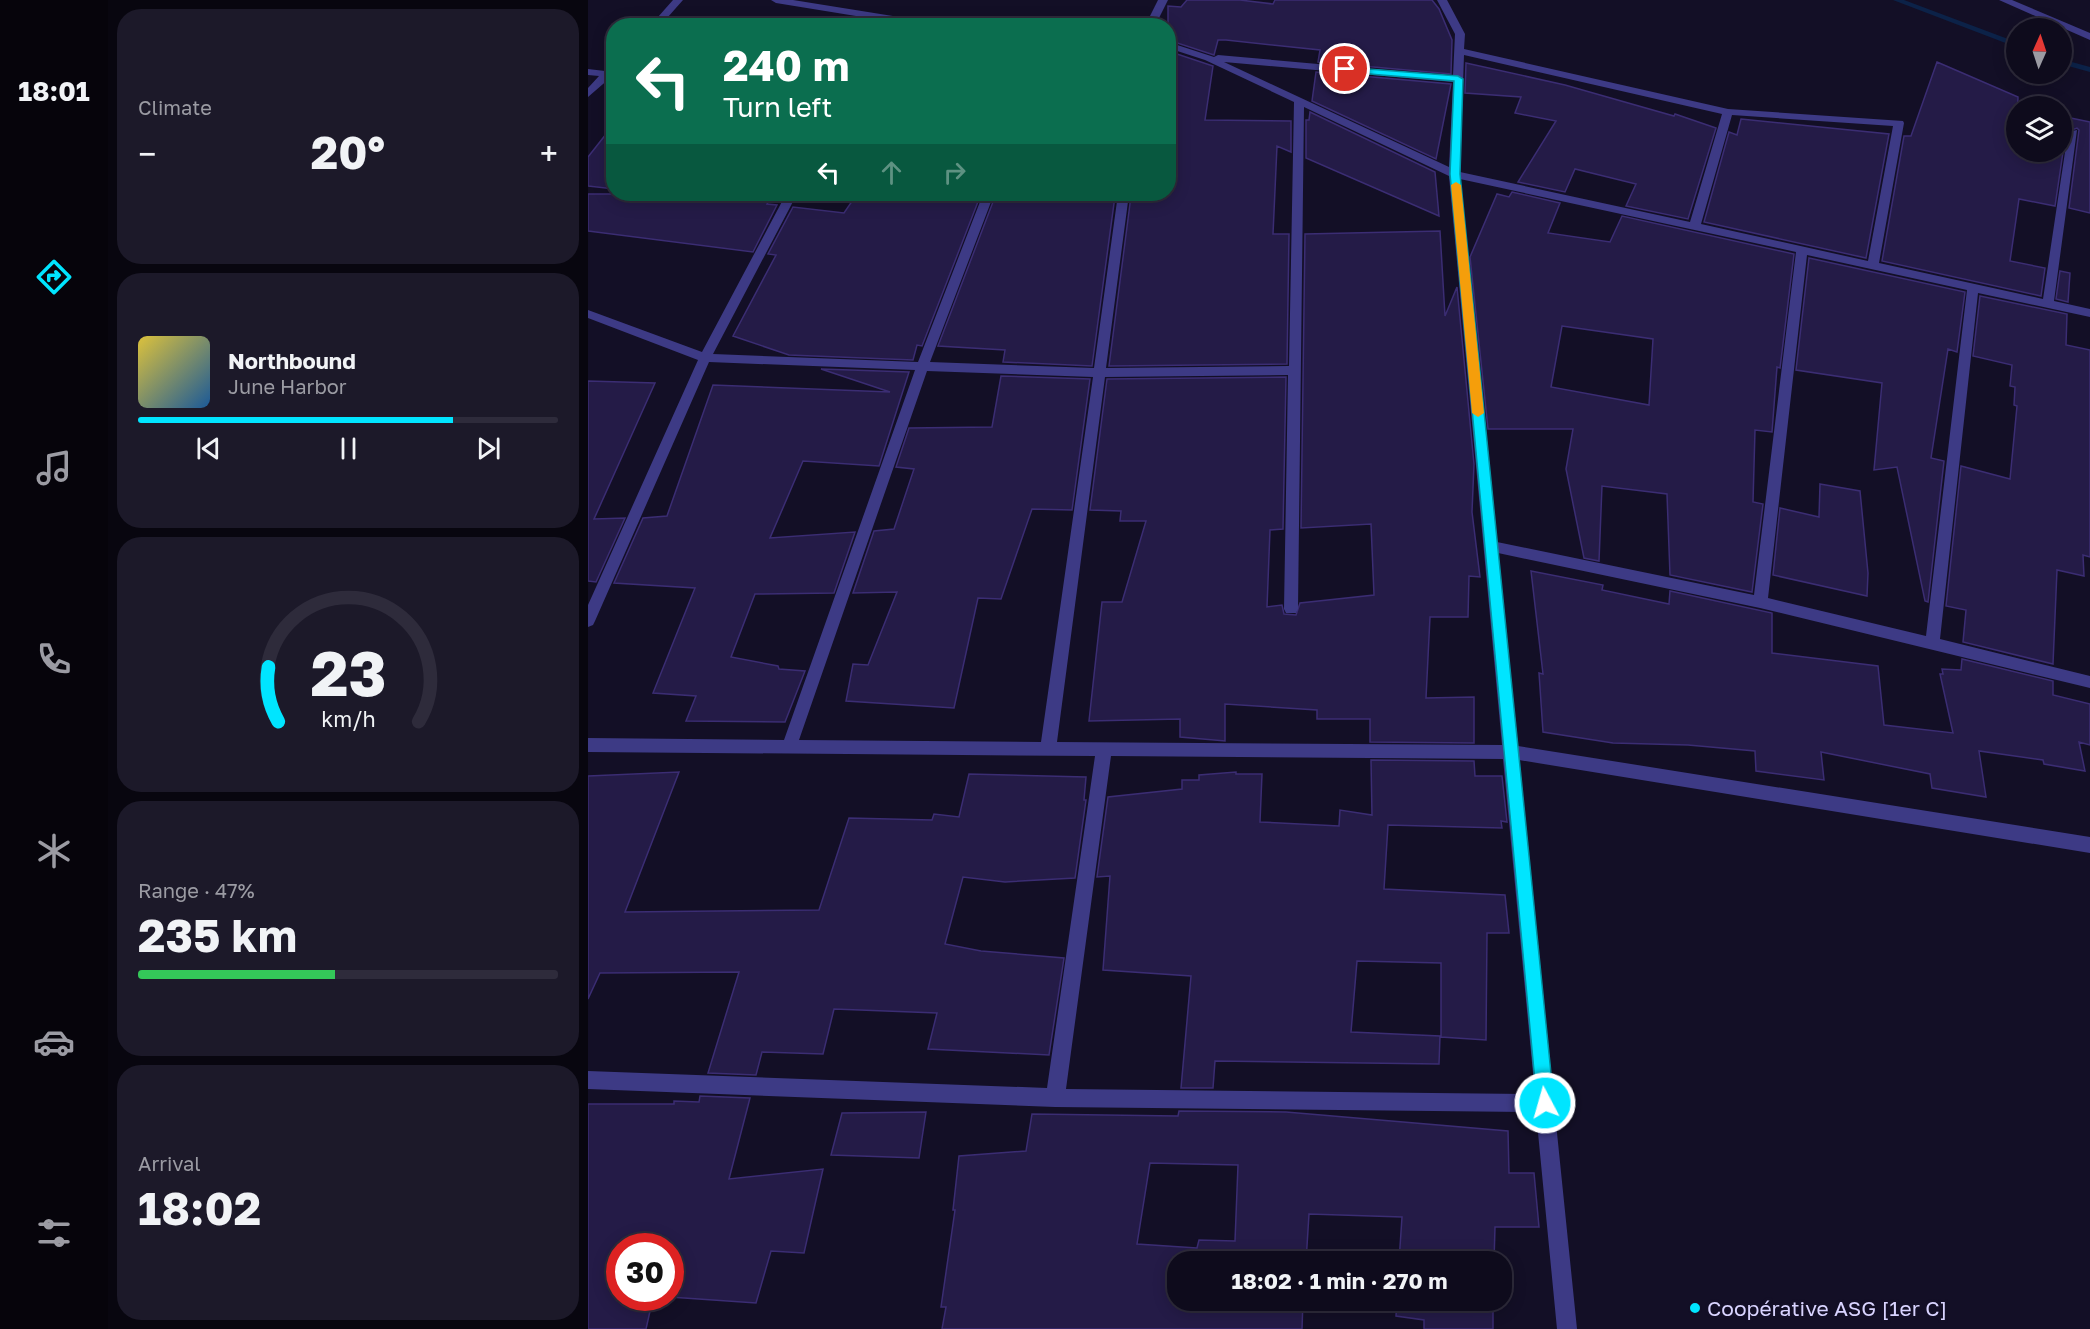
<!DOCTYPE html>
<meta charset="utf-8">
<style>
body{margin:0;font-family:"Golos Text",sans-serif;background:#1c1929;color:#f1f3f6;height:100vh;display:flex;flex-direction:column;font-size:22px;white-space:nowrap}
*{box-sizing:border-box;margin:0}
p{font-size:20px;color:#9b9ba3}
.icon{flex:none;width:33px;height:33px;fill:none;stroke:currentColor;stroke-width:2;stroke-linecap:round;stroke-linejoin:round}
.map{position:relative;flex:1;overflow:hidden}
.panel{display:flex;flex-direction:column;gap:9px;padding:9px;background:#08060f;width:480px}
.panel>*{flex:none}
.top-card{position:absolute;left:18px;top:18px;width:570px;height:183px;border-radius:24px;box-shadow:0 3px 15px #0003,0 0 0 2px #2e2b3b;background:#0b6e4f;color:#fff;overflow:hidden}
.needle{width:39px;rotate:3deg}
.buttons{position:absolute;left:1418px;top:18px;display:grid;gap:12px}
.buttons a{display:grid;place-items:center;width:66px;height:66px;border-radius:50%;background:#0e0b1c;box-shadow:0 3px 15px #0003,0 0 0 2px #2e2b3b;font-size:30px}
.speed{position:absolute;left:18px;top:1233px;display:flex;gap:12px;font-size:30px;font-weight:700;text-align:center}
.speed>*{display:grid;place-content:center;width:78px;height:78px;border-radius:50%;background:#0e0b1c;box-shadow:0 3px 15px #0003,0 0 0 2px #2e2b3b;line-height:1}
.speed .limit{border:9px solid #d22;background:#fff;color:#111}
.pin{position:absolute;display:grid;place-items:center;width:51px;height:51px;color:#fff;margin:-26px;border:3px solid #fff;border-radius:50%;box-shadow:0 2px 6px #0007}
.me{position:absolute;width:66px;margin:-33px;rotate:354deg;stroke-linejoin:round;filter:drop-shadow(0 0 4px #0008)}
.turn{display:flex;align-items:center;gap:21px;height:126px;padding:0 18px;font-size:27px}
.turn .icon{width:78px;height:78px;stroke-width:2.5}
.turn b{display:block;font-size:42px;line-height:51px}
.lanes{display:flex;align-items:center;height:57px;padding:0 18px;background:#0003;justify-content:center;gap:30px;direction:ltr}
.lanes .off{opacity:.35}
.big{font-size:45px;font-weight:700;line-height:1.1}
.panel .tile{flex:1;display:flex;flex-direction:column;justify-content:center;gap:9px;min-width:0;padding:0 21px;border-radius:24px;background:#1c1929}
.panel .dial{align-items:center;gap:0}
.dial svg{height:156px;overflow:visible;fill:none;stroke:#2e2b3b;stroke-width:7;stroke-linecap:round;text-anchor:middle}
.dial text{fill:#f1f3f6;stroke:none}
.song{display:flex;align-items:center;gap:18px}
.cover{width:72px;height:72px;border-radius:9px;background:linear-gradient(135deg,hsl(50 70% 55%),hsl(210 70% 35%))}
.played{height:6px;border-radius:3px;background:linear-gradient(90deg,#00e5ff 75%,#2e2b3b 75%)}
.keys{display:flex;justify-content:space-around;direction:ltr}
.heat{display:flex;justify-content:space-between;align-items:center;font-size:33px;direction:ltr}
.charge{height:9px;border-radius:4px;background:linear-gradient(90deg,#34c759 47%,#2e2b3b 0)}
.trip{position:absolute;left:579px;top:1251px;width:345px;height:60px;border-radius:24px;background:#0e0b1c;box-shadow:0 3px 15px #0003,0 0 0 2px #2e2b3b;font-weight:700;line-height:60px;text-align:center}
main{display:flex;flex:1;min-height:0}
.menu{display:flex;flex-direction:column;width:108px;justify-content:space-around;align-items:center;background:#06040b;color:#9b9ba3}
.menu .icon{width:42px;height:42px}
.menu .on{color:#00e5ff}
.menu b{font-size:27px;color:#f1f3f6}
.map>svg:first-child{display:block}
.lines{fill:none;stroke-linecap:round;stroke-linejoin:round}
.stream{fill:#0c2248;fill-rule:evenodd}
.building{fill:#241b47;stroke:#3b2d73;stroke-width:1.5;fill-rule:evenodd}
.minor{fill:#3d3a85;fill-rule:evenodd}
.route{fill:#00e5ff;stroke:#0095a6;stroke-width:1.5}
.slow{fill:#f59e0b}
.poi-dot{fill:#00e5ff;stroke:#130f26;stroke-width:2}
.labels{text-anchor:middle;dominant-baseline:central;stroke-width:6;stroke-linejoin:round;paint-order:stroke}
.near-poi-label{font-size:21px;fill:#d9d4ff;stroke:#130f26;text-anchor:start}
</style>
<main>
<nav class="menu">
<b>18:01</b>
<svg class="icon on" aria-label="directions" viewBox="0 0 24 24"><path d="M12 3l9 9-9 9-9-9zM9 14v-3h6M13 9l2 2-2 2"/></svg>
<svg class="icon" aria-label="music" viewBox="0 0 24 24"><path d="M9 18V5l10-2v13"/><circle cx="6" cy="18" r="3"/><circle cx="16" cy="16" r="3"/></svg>
<svg class="icon" aria-label="phone" viewBox="0 0 24 24"><path d="M5 4h4l2 5-3 2q2 4 5 5l2-3 5 2v4C11 20 4 13 5 4z"/></svg>
<svg class="icon" aria-label="climate" viewBox="0 0 24 24"><path d="M12 3v18M4 7l16 10M4 17L20 7"/></svg>
<svg class="icon" aria-label="car" viewBox="0 0 24 24"><path d="M5 17H2v-5l4-1 3-4h7l3 4 3 1v5h-3M9 17h6M6 11h13"/><circle cx="7" cy="17" r="2"/><circle cx="17" cy="17" r="2"/></svg>
<svg class="icon" aria-label="filters" viewBox="0 0 24 24"><path d="M4 7h16M4 17h16"/><circle cx="9" cy="7" r="2"/><circle cx="15" cy="17" r="2"/></svg>
</nav>
<section class="panel">
<div class="tile"><p>Climate</p>
<div class="heat"><a>−</a><b class="big">20°</b><a>+</a></div>
</div>
<div class="tile">
<div class="song"><i class="cover"></i><div><b>Northbound</b><p>June Harbor</p></div></div>
<div class="played"></div>
<div class="keys"><svg class="icon" aria-label="previous" viewBox="0 0 24 24"><path d="M18 5L8 12l10 7zM5 5v14"/></svg><svg class="icon" aria-label="pause" viewBox="0 0 24 24"><path d="M8 5v14M16 5v14"/></svg><svg class="icon" aria-label="next" viewBox="0 0 24 24"><path d="M6 5l10 7-10 7zM19 5v14"/></svg></div>
</div>
<div class="tile dial"><svg viewBox="0 0 100 80">
<path d="M14 69A42 42 0 1 1 86 69"/>
<path d="M14 69A42 42 0 0 1 9 41" stroke="#00e5ff"/>
<text x="50" y="56" font-size="32" font-weight="700">23</text>
<text x="50" y="72" font-size="11">km/h</text>
</svg></div>
<div class="tile"><p>Range · 47%</p><b class="big">235 km</b><div class="charge"></div></div>
<div class="tile"><p>Arrival</p><b class="big">18:02</b></div>
</section>
<div class="map">
<svg width="1502" height="1329" viewBox="0 0 1502 1329">
<rect width="100%" height="100%" fill="#130f26"/>
<g class="lines">
<!-- stream -->
<path class="stream" d="M 1305,0 L 1316,0 L 1428,42 L 1428,47 Z
M 1473,59 L 1502,67 L 1502,72 L 1473,64 Z"/>
</g>
<!-- building -->
<path class="building" d="M 599,0 L 652,0 L 685,4 L 687,0 L 844,0 L 851,9 L 864,40 L 863,74 L 730,62 L 732,50 L 638,40 L 630,40 L 626,55 L 580,40 L 580,6 L 593,7 Z
M 580,51 L 625,66 L 617,120 L 703,121 L 703,152 L 689,146 L 685,234 L 701,234 L 699,364 L 521,366 L 543,196 L 580,195 Z
M 1349,62 L 1430,97 L 1428,152 L 1473,152 L 1473,116 L 1502,122 L 1502,213 L 1481,208 L 1491,130 L 1489,128 L 1478,132 L 1467,206 L 1431,199 L 1422,261 L 1457,268 L 1453,296 L 1294,261 L 1316,136 L 1323,136 Z
M 878,63 L 977,85 L 1086,116 L 1087,114 L 1128,128 L 1100,219 L 1038,206 L 1048,184 L 987,169 L 977,192 L 930,182 L 968,121 L 927,113 L 933,97 L 877,93 Z
M 728,72 L 863,84 L 848,159 L 724,101 Z
M 722,112 L 847,172 L 851,216 L 718,158 L 718,120 L 721,120 Z
M 1153,119 L 1301,134 L 1278,258 L 1116,222 L 1141,132 L 1149,135 Z
M 26,124 L 26,189 L 0,186 L 0,157 Z
M 924,192 L 972,203 L 960,233 L 1022,242 L 1034,216 L 1206,254 L 1192,368 L 1189,367 L 1184,432 L 1167,430 L 1165,502 L 1175,504 L 1164,592 L 1082,575 L 1079,494 L 1014,486 L 1011,561 L 996,558 L 978,469 L 985,429 L 900,429 L 882,257 L 909,194 L 921,197 ZM 974,326 L 1065,339 L 1061,405 L 963,387 Z
M 0,194 L 185,194 L 179,204 L 189,205 L 165,252 L 0,231 Z
M 269,194 L 393,194 L 334,346 L 329,345 L 325,360 L 201,355 L 145,336 L 188,255 L 180,254 L 205,207 L 256,213 Z
M 408,194 L 527,196 L 504,366 L 415,362 L 417,350 L 350,346 Z
M 852,231 L 857,316 L 869,287 L 886,464 L 884,512 L 892,577 L 881,576 L 880,617 L 842,617 L 838,698 L 886,697 L 886,743 L 782,742 L 782,719 L 729,719 L 729,710 L 637,704 L 637,741 L 592,737 L 592,719 L 501,721 L 514,602 L 534,602 L 558,521 L 532,521 L 533,511 L 502,510 L 519,379 L 698,377 L 695,529 L 682,530 L 679,607 L 694,605 L 696,614 L 708,615 L 712,603 L 786,595 L 783,524 L 713,528 L 717,234 Z
M 1221,258 L 1377,292 L 1369,352 L 1360,349 L 1343,458 L 1356,461 L 1340,602 L 1337,601 L 1309,467 L 1286,470 L 1294,383 L 1208,370 Z
M 1472,271 L 1482,273 L 1480,302 L 1468,299 Z
M 1392,296 L 1479,314 L 1478,345 L 1502,350 L 1502,557 L 1495,555 L 1496,576 L 1469,570 L 1465,664 L 1375,642 L 1378,610 L 1358,606 L 1373,466 L 1422,479 L 1429,406 L 1426,405 L 1427,387 L 1422,386 L 1424,365 L 1385,356 Z
M 233,369 L 321,372 L 291,466 L 215,461 L 182,538 L 267,532 L 246,593 L 167,594 L 143,657 L 190,666 L 191,669 L 217,671 L 197,722 L 98,721 L 108,696 L 65,693 L 107,588 L 26,583 L 55,518 L 79,516 L 125,385 L 302,392 Z
M 413,376 L 502,379 L 484,510 L 444,509 L 413,599 L 390,598 L 366,708 L 258,701 L 265,664 L 280,665 L 309,592 L 265,593 L 286,531 L 306,529 L 326,469 L 308,467 L 321,428 L 404,427 Z
M 0,381 L 67,383 L 6,519 L 37,518 L 8,582 L 0,581 Z
M 1232,484 L 1272,491 L 1280,573 L 1279,596 L 1185,575 L 1192,508 L 1231,517 Z
M 943,571 L 1015,585 L 1014,590 L 1081,604 L 1082,591 L 1184,613 L 1184,653 L 1290,666 L 1296,725 L 1365,733 L 1352,674 L 1355,674 L 1354,669 L 1373,670 L 1374,659 L 1465,681 L 1465,695 L 1502,704 L 1502,745 L 1491,742 L 1497,771 L 1456,764 L 1455,760 L 1391,751 L 1398,797 L 1344,788 L 1342,774 L 1233,752 L 1236,780 L 1168,771 L 1167,751 L 1100,745 L 1025,743 L 955,732 L 951,673 L 955,674 Z
M 783,760 L 886,761 L 887,776 L 914,776 L 919,822 L 913,821 L 914,828 L 800,825 L 796,889 L 917,895 L 921,933 L 899,933 L 898,1040 L 853,1037 L 853,963 L 769,961 L 763,1032 L 852,1036 L 851,1064 L 627,1061 L 625,1088 L 593,1088 L 603,976 L 515,970 L 522,876 L 509,877 L 520,797 L 594,789 L 594,780 L 611,780 L 611,775 L 648,772 L 648,774 L 674,774 L 672,822 L 751,826 L 752,810 L 784,815 Z
M 91,772 L 37,912 L 231,910 L 261,818 L 344,820 L 346,814 L 371,817 L 381,774 L 498,777 L 496,800 L 498,800 L 487,878 L 417,882 L 375,877 L 357,944 L 393,951 L 476,958 L 461,1055 L 340,1049 L 349,1013 L 246,1009 L 235,1054 L 174,1052 L 168,1075 L 120,1073 L 151,972 L 12,973 L 0,999 L 0,776 Z
M 112,1096 L 162,1098 L 141,1179 L 235,1169 L 216,1253 L 183,1251 L 168,1303 L 82,1297 L 82,1246 L 32,1246 L 32,1298 L 65,1298 L 58,1329 L 0,1329 L 0,1104 L 86,1104 L 86,1101 L 111,1102 Z
M 591,1111 L 698,1112 L 920,1131 L 921,1173 L 946,1173 L 951,1227 L 907,1227 L 906,1262 L 811,1262 L 814,1217 L 721,1214 L 718,1262 L 590,1262 L 590,1300 L 715,1300 L 714,1329 L 354,1329 L 358,1307 L 353,1307 L 367,1210 L 365,1210 L 371,1156 L 438,1151 L 444,1114 L 590,1116 ZM 562,1163 L 650,1165 L 647,1241 L 611,1240 L 609,1248 L 549,1244 Z
M 338,1112 L 331,1158 L 243,1155 L 254,1113 Z
M 809,1300 L 905,1300 L 905,1329 L 836,1329 L 836,1320 L 808,1316 Z"/>
<g class="lines">
<!-- minor -->
<path class="minor" d="M 85,0 L 95,0 L 72,26 L 62,26 Z
M 183,0 L 205,0 L 311,17 L 434,23 L 438,26 L 311,23 L 188,3 Z
M 570,0 L 580,0 L 567,26 L 557,26 Z
M 849,0 L 859,0 L 877,34 L 876,49 L 1140,109 L 1315,121 L 1316,123 L 1291,263 L 1455,299 L 1480,132 L 1489,130 L 1466,301 L 1502,309 L 1502,317 L 1390,293 L 1352,639 L 1502,676 L 1502,688 L 1172,608 L 910,553 L 930,746 L 1502,837 L 1502,853 L 931,760 L 989,1329 L 969,1329 L 948,1112 L 467,1107 L 0,1089 L 0,1071 L 459,1088 L 507,756 L 0,752 L 0,738 L 196,740 L 327,370 L 121,362 L 7,621 L 5,625 L 0,627 L 0,605 L 110,360 L 0,318 L 0,310 L 114,352 L 198,194 L 209,194 L 125,354 L 330,362 L 395,194 L 406,194 L 342,362 L 506,368 L 530,194 L 541,194 L 518,368 L 701,366 L 706,102 L 617,60 L 580,48 L 580,42 L 626,57 L 630,55 L 865,76 L 867,34 ZM 876,55 L 1134,114 L 1102,222 L 872,172 ZM 636,62 L 865,82 L 861,167 ZM 716,107 L 861,176 L 914,745 L 469,742 L 517,377 L 700,375 L 696,609 L 698,613 L 708,613 L 710,609 ZM 1144,115 L 1305,126 L 1280,261 L 1113,224 ZM 872,179 L 1208,252 L 1166,595 L 909,542 ZM 1219,255 L 1379,290 L 1338,636 L 1180,598 ZM 339,371 L 505,377 L 453,742 L 211,740 ZM 523,756 L 915,759 L 947,1094 L 478,1089 Z
M 1411,0 L 1424,0 L 1502,33 L 1502,40 Z
M 26,64 L 26,78 L 22,78 L 0,97 L 0,88 L 11,76 L 0,75 L 0,69 L 17,71 Z"/>
</g>
<!-- route -->
<path class="route" d="M 754,67 L 870,76 L 875,79 L 872,174 L 966,1103 L 963,1109 L 957,1111 L 951,1109 L 949,1103 L 862,174 L 866,81 L 757,72 L 753,69 Z"/>
<!-- slow -->
<path class="slow" d="M 868,182 L 873,185 L 896,413 L 890,417 L 884,413 L 863,185 Z"/>
<!-- markers -->
<circle class="poi-dot" cx="1107" cy="1308" r="6"/>
<g class="labels">
<!-- near-poi labels -->
<g class="near-poi-label">
<text x="1119" y="1308">Coopérative ASG [1er C]</text>
</g>
</g>
</svg>
<div class="buttons">
<a><svg class="needle" viewBox="-14 -14 28 28"><path d="M0-13l5 13h-10z" fill="#e53935"/><path d="M0 13l5-13h-10z" fill="#9b9ba3"/></svg></a>
<a><svg class="icon" aria-label="layers" viewBox="0 0 24 24"><path d="M12 4l9 5-9 5-9-5zM3 14l9 5 9-5"/></svg></a>
</div>
<div class="speed"><div class="limit">30</div></div>
<div class="pin" style="left:757px;top:69px;background:#d93025"><svg class="icon" aria-label="arrive" viewBox="0 0 24 24"><path d="M6 21V4h12l-3 4 3 4H6"/></svg></div>
<svg class="me" style="left:957px;top:1103px" viewBox="-20 -20 40 40"><circle r="17" fill="#00e5ff" stroke="#fff" stroke-width="3"/><path d="M0-11L8 9 0 5-8 9z" fill="#fff"/></svg>
<div class="trip">18:02 · 1 min · 270 m</div>
<div class="top-card">
<div class="turn"><svg class="icon" aria-label="left" viewBox="0 0 24 24"><path d="M17 20v-9H6M10 6l-5 5 5 5"/></svg><div><b>240 m</b>Turn left</div></div>
<div class="lanes"><svg class="icon" aria-label="left" viewBox="0 0 24 24"><path d="M17 20v-9H6M10 6l-5 5 5 5"/></svg><svg class="icon off" aria-label="ahead" viewBox="0 0 24 24"><path d="M12 20V5M6 11l6-6 6 6"/></svg><svg class="icon off" aria-label="right" viewBox="0 0 24 24"><path d="M7 20v-9h11M14 6l5 5-5 5"/></svg></div>
</div>
</div>
</main>
